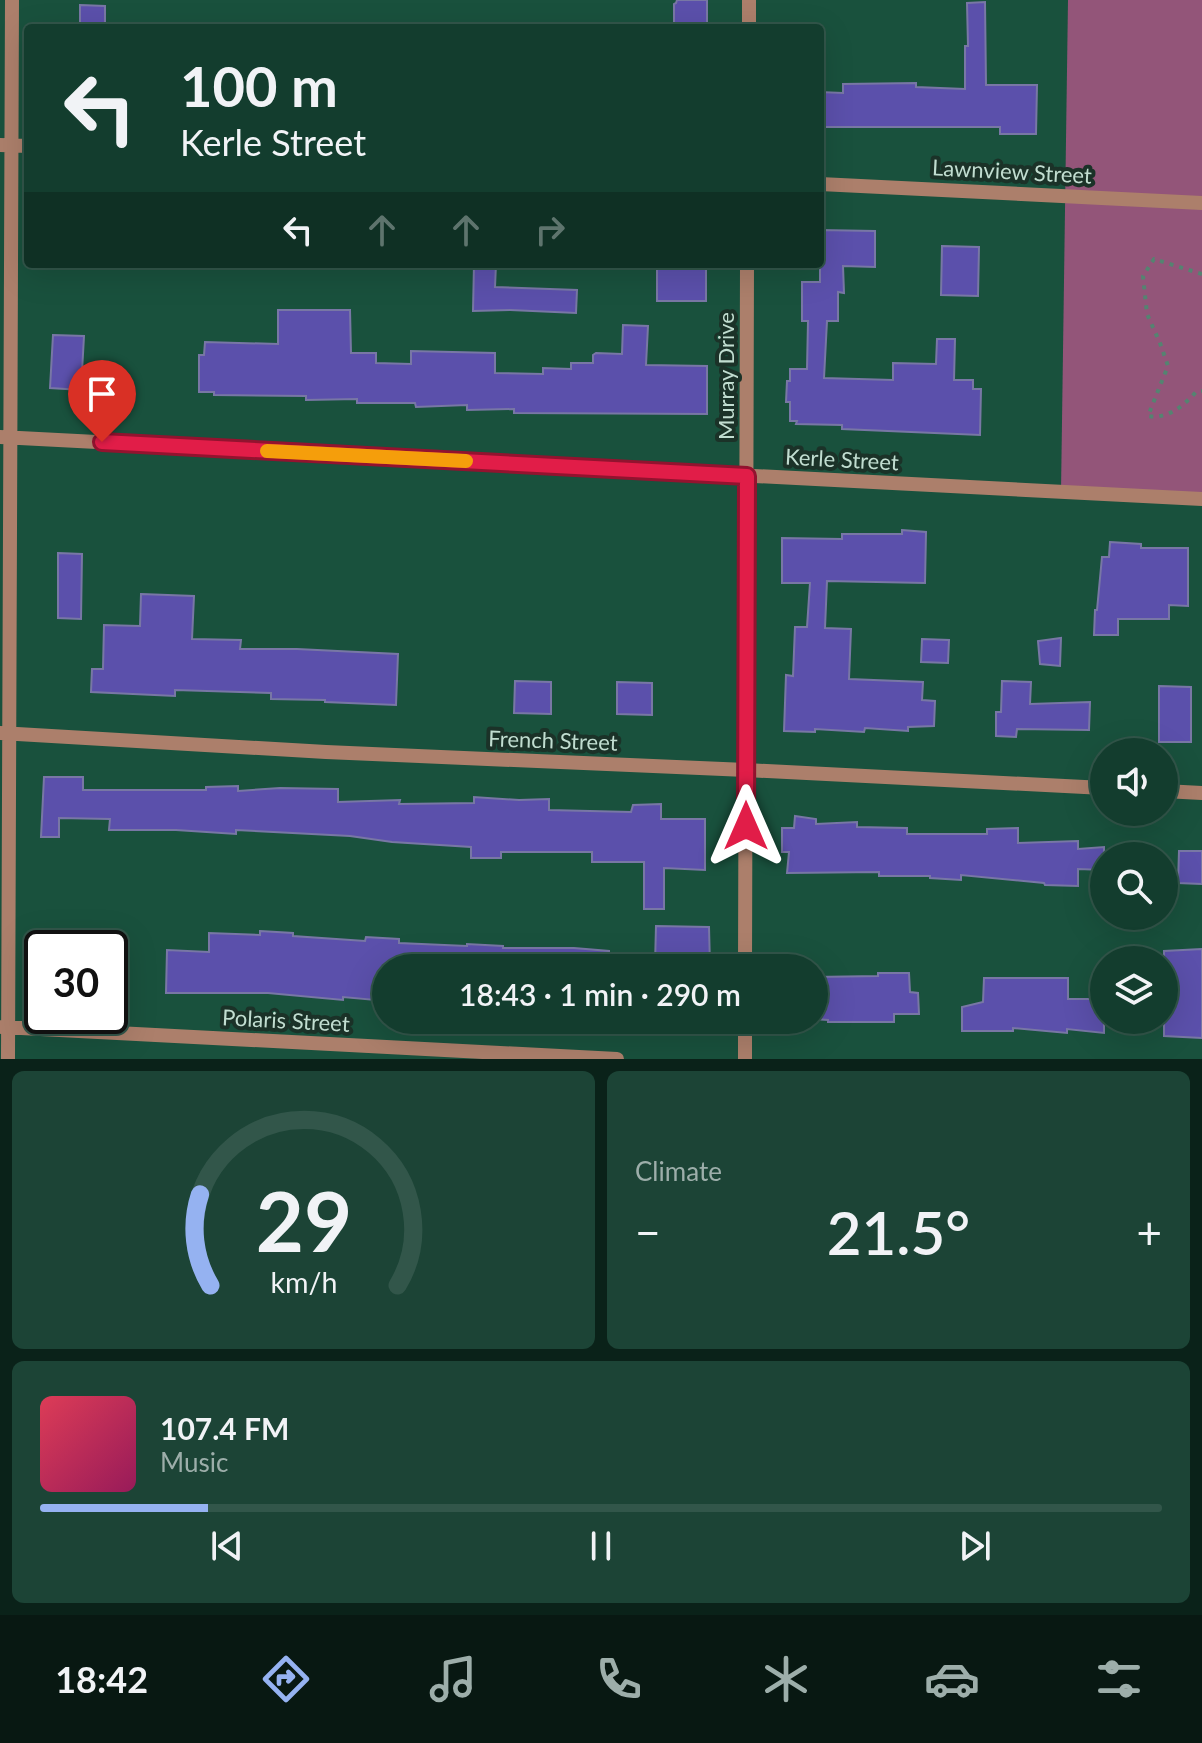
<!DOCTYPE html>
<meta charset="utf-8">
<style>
body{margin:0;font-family:Lato,sans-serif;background:#1c4436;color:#f1f3f6;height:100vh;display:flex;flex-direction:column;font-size:30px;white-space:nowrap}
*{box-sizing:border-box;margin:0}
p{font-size:26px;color:#9daeaa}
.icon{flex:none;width:44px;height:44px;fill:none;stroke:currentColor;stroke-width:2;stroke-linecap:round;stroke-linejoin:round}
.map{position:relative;height:1059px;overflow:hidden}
.side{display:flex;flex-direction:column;gap:12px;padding:12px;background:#0a2219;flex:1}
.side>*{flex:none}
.guide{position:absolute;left:24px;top:24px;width:800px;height:244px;border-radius:8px;box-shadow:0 8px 32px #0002,0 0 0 2px #32564a;background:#133d2e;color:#f1f3f6;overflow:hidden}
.buttons{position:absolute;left:1090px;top:738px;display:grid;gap:16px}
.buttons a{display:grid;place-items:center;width:88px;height:88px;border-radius:50%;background:#133d2e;box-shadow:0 8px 32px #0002,0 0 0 2px #32564a;font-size:40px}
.speed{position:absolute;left:24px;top:930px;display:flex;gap:16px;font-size:40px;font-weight:700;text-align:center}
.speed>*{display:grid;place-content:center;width:104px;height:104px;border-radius:50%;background:#133d2e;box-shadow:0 8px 32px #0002,0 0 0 2px #32564a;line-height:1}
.speed .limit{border:4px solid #111;border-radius:12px;background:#fff;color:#111}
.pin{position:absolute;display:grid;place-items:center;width:68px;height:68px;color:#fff;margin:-82px -34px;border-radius:50% 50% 50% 0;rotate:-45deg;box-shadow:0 0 8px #0007}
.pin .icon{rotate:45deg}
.me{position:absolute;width:88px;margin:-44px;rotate:0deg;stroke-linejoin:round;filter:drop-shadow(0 0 6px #0008)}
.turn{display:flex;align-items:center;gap:28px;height:168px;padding:0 24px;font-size:36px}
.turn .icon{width:104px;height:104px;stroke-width:2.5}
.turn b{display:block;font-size:56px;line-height:68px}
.lanes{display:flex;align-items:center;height:76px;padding:0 24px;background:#0003;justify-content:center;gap:40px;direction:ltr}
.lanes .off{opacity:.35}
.big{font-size:60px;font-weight:600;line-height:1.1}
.side .widget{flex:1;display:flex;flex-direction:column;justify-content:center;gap:12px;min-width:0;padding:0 28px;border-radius:12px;background:#1c4436}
.side .dial{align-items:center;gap:0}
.dial svg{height:208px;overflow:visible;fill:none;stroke:#32564a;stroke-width:7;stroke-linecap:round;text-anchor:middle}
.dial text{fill:#f1f3f6;stroke:none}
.song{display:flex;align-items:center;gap:24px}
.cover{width:96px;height:96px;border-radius:12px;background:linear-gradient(135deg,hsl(350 70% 55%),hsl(330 70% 35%))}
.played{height:8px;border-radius:4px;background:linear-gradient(90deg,#95b2f1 15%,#32564a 15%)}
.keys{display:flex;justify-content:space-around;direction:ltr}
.heat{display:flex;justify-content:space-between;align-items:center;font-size:44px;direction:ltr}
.side .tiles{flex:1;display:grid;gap:12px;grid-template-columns:1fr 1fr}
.widget:last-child{grid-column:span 2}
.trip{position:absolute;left:372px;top:954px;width:456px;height:80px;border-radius:40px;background:#133d2e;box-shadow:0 8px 32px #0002,0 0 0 2px #32564a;font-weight:600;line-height:80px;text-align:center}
.menu{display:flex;height:128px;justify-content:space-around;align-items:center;background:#081812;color:#9daeaa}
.menu .icon{width:56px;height:56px}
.menu .selected{color:#95b2f1}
.menu b{font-size:36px;color:#f1f3f6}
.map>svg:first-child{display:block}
.green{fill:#935579}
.building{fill:#5b50ab;stroke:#7877a5;stroke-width:2}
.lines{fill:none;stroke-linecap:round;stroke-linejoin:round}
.path{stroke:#558371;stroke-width:4;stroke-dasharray:4 6;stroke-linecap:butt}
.minor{stroke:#ac7f6b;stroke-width:14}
.route-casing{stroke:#92132f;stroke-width:20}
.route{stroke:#e11d48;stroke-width:14}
.slow{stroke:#f59e0b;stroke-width:14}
.labels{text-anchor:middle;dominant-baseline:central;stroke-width:8;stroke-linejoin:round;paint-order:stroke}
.street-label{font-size:22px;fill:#c1ddd0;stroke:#1b3228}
</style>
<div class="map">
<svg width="1202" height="1059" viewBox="0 0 1202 1059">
<rect width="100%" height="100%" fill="#19513d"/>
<!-- green -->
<path class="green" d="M 1068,0 L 1202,0 L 1202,499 L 1061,492 Z"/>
<!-- building -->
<path class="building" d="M 677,0 L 707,0 L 707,28 L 674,27 L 674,4 L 676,3 Z
M 985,2 L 986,85 L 1037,85 L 1036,134 L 1000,134 L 1000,127 L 820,127 L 820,92 L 843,93 L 843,84 L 916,83 L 916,87 L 965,89 L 965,46 L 968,46 L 967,3 Z
M 80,5 L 105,6 L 105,28 L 80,28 Z
M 820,230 L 875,231 L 875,267 L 843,266 L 844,293 L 838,292 L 838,321 L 827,321 L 824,378 L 893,380 L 893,363 L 936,364 L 937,339 L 955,339 L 954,380 L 973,380 L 973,389 L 981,389 L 980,435 L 842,429 L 842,425 L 796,424 L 797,421 L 790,421 L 790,402 L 786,402 L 787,381 L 790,381 L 790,369 L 807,369 L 808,321 L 802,321 L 802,282 L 820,282 Z
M 942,246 L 979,247 L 978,296 L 941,295 Z
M 474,264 L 496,264 L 495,287 L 577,290 L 576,313 L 510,310 L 473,311 Z
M 657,264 L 706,264 L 706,301 L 657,301 Z
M 278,310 L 350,310 L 351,353 L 376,353 L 376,363 L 411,364 L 411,351 L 495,353 L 495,373 L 543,374 L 543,368 L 571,369 L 571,363 L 593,363 L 593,355 L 596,353 L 622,354 L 623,325 L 648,326 L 646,365 L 707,366 L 707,414 L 514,413 L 514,409 L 467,410 L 467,405 L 416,407 L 415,403 L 357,403 L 357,399 L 306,400 L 306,396 L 214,395 L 214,392 L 199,392 L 199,355 L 204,355 L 205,342 L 278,344 Z
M 53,335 L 84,336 L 81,390 L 50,388 Z
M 902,530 L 926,532 L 925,583 L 827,581 L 825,628 L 851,629 L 849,679 L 923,682 L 922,700 L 935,701 L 934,726 L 908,727 L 908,731 L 865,728 L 864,732 L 815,729 L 815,732 L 784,731 L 786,675 L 793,676 L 795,627 L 807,627 L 810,583 L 782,583 L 782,538 L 842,539 L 842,534 L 902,534 Z
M 1110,542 L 1141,544 L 1141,548 L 1188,548 L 1188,606 L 1169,605 L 1169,619 L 1118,619 L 1118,635 L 1094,635 L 1095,610 L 1097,610 L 1102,557 L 1109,557 Z
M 58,553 L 82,554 L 81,619 L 58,618 Z
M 141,594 L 194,596 L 192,639 L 241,640 L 240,649 L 297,649 L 398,654 L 396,705 L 325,702 L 325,700 L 271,699 L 271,693 L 175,690 L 175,696 L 91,692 L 92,669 L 103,669 L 104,625 L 140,626 Z
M 1061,638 L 1060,666 L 1040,664 L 1038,641 Z
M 922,639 L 949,640 L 948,663 L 921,662 Z
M 515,681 L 551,682 L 551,714 L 514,713 Z
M 1002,681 L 1031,682 L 1030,704 L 1090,702 L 1089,730 L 1017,729 L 1016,737 L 996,736 L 996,712 L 1001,712 Z
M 617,682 L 652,683 L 652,715 L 617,714 Z
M 1159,686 L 1191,687 L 1191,742 L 1159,742 Z
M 44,777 L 83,777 L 83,790 L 206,790 L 206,787 L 238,786 L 238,791 L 280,788 L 338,789 L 338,802 L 400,800 L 399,804 L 474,803 L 474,797 L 519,800 L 549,799 L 549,810 L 631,812 L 633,805 L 661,804 L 661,819 L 705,819 L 705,870 L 664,868 L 664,909 L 644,909 L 644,862 L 592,862 L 592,852 L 501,852 L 501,858 L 471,858 L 471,847 L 392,842 L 350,836 L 236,830 L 236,834 L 176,830 L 109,830 L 110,819 L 59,818 L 59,837 L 41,837 Z
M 795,816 L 816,819 L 816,824 L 857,822 L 857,827 L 907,828 L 907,834 L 987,834 L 987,829 L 1018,828 L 1018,843 L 1078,841 L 1078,849 L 1104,847 L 1104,870 L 1078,869 L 1078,886 L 1045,885 L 1044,883 L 961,875 L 961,880 L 930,878 L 930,876 L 879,876 L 879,872 L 787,873 L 789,852 L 782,852 L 782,828 L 794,828 Z
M 1179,851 L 1202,851 L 1202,884 L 1178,883 Z
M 656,926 L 709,927 L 710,965 L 655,964 Z
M 260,931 L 293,933 L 293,936 L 365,941 L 366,937 L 399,939 L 399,943 L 467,946 L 467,944 L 503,946 L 503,948 L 574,948 L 609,951 L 609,968 L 386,968 L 386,1001 L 343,997 L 343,1000 L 268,993 L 166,993 L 167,950 L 209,952 L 209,933 L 260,935 Z
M 1202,949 L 1202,1038 L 1164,1036 L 1164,951 Z
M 878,973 L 909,973 L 910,992 L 918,993 L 919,1014 L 894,1014 L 894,1022 L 828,1022 L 828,1020 L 814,1019 L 814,977 L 878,976 Z
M 984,978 L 1068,978 L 1068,999 L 1104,999 L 1104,1033 L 1067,1029 L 1067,1033 L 1013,1028 L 1013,1031 L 962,1031 L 962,1007 L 983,1002 Z"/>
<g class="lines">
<!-- path -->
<path class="path" d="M 1202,274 L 1154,259 L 1143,276 L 1147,314 L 1160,343 L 1168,366 L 1148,416 C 1169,419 1183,406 1196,392 L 1202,391"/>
<!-- minor -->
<path class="minor" d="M 749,28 L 749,0
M 0,145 L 28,146
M 820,184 L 1202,203
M 0,437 L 1202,499
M 0,733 L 326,752 L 746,770 L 1104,788
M 1164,791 L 1202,793
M 745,968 L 747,264
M 2,1027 L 617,1059
M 8,1059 L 12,0
M 745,1059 L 745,1020"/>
</g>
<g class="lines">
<defs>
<path id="route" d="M 102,442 L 747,476 L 746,826"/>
</defs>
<!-- route casing -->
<use href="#route" class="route-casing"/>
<!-- route -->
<use href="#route" class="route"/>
<!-- slow -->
<path class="slow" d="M 267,451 L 466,461"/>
</g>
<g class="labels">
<!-- street labels -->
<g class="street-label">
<text transform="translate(1012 171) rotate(3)">Lawnview Street</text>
<text transform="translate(725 376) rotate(-90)">Murray Drive</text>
<text transform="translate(842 459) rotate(3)">Kerle Street</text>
<text transform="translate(553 740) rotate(2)">French Street</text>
<text transform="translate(286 1020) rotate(3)">Polaris Street</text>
</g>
</g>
</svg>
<div class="buttons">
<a><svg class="icon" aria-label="sound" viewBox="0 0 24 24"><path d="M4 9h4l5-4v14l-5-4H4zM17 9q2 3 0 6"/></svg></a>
<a><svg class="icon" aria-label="search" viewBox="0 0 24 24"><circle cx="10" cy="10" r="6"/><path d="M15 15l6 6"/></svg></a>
<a><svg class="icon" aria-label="layers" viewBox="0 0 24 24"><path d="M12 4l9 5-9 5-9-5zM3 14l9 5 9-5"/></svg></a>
</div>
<div class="speed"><div class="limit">30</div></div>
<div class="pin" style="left:102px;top:442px;background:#d93025"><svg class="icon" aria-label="arrive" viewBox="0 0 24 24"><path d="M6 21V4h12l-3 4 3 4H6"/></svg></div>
<svg class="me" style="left:746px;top:826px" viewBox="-20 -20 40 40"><path d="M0-17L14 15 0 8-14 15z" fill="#e11d48" stroke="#fff" stroke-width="4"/></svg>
<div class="trip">18:43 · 1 min · 290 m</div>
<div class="guide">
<div class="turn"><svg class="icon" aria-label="left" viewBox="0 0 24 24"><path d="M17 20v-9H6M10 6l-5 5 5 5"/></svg><div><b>100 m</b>Kerle Street</div></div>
<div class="lanes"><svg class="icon" aria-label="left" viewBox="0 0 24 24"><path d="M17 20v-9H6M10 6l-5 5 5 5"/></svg><svg class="icon off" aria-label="ahead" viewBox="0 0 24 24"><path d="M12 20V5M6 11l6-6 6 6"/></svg><svg class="icon off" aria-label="ahead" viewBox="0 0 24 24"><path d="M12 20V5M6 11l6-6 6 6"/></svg><svg class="icon off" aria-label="right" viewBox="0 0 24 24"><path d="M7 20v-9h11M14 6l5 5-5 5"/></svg></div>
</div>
</div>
<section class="side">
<div class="tiles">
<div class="widget dial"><svg viewBox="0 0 100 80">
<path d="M14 69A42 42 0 1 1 86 69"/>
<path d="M14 69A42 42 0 0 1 10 34" stroke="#95b2f1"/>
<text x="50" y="56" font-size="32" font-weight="700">29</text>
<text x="50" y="72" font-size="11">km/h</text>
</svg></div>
<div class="widget"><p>Climate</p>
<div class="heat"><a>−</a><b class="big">21.5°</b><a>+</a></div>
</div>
<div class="widget">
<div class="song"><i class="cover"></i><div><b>107.4 FM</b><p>Music</p></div></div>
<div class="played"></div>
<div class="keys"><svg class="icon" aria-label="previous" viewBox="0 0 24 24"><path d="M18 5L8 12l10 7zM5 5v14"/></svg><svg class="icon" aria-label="pause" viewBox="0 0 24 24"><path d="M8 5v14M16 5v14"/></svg><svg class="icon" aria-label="next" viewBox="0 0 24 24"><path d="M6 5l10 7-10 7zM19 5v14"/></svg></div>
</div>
</div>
</section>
<nav class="menu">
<b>18:42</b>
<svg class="icon selected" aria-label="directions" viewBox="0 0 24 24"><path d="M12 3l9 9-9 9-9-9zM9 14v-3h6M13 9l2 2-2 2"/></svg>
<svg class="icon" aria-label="music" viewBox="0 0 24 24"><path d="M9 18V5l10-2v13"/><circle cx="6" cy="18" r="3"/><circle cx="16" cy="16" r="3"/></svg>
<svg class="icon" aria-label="phone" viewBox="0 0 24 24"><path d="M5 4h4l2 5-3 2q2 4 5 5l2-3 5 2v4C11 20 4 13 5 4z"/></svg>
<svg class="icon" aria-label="climate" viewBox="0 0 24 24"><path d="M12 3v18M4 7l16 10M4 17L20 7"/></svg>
<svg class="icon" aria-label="car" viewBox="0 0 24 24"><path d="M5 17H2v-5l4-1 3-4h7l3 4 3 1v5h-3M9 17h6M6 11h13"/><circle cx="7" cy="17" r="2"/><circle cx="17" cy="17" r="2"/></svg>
<svg class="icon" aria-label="filters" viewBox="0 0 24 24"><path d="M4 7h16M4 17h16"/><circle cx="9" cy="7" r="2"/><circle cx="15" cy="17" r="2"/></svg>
</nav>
